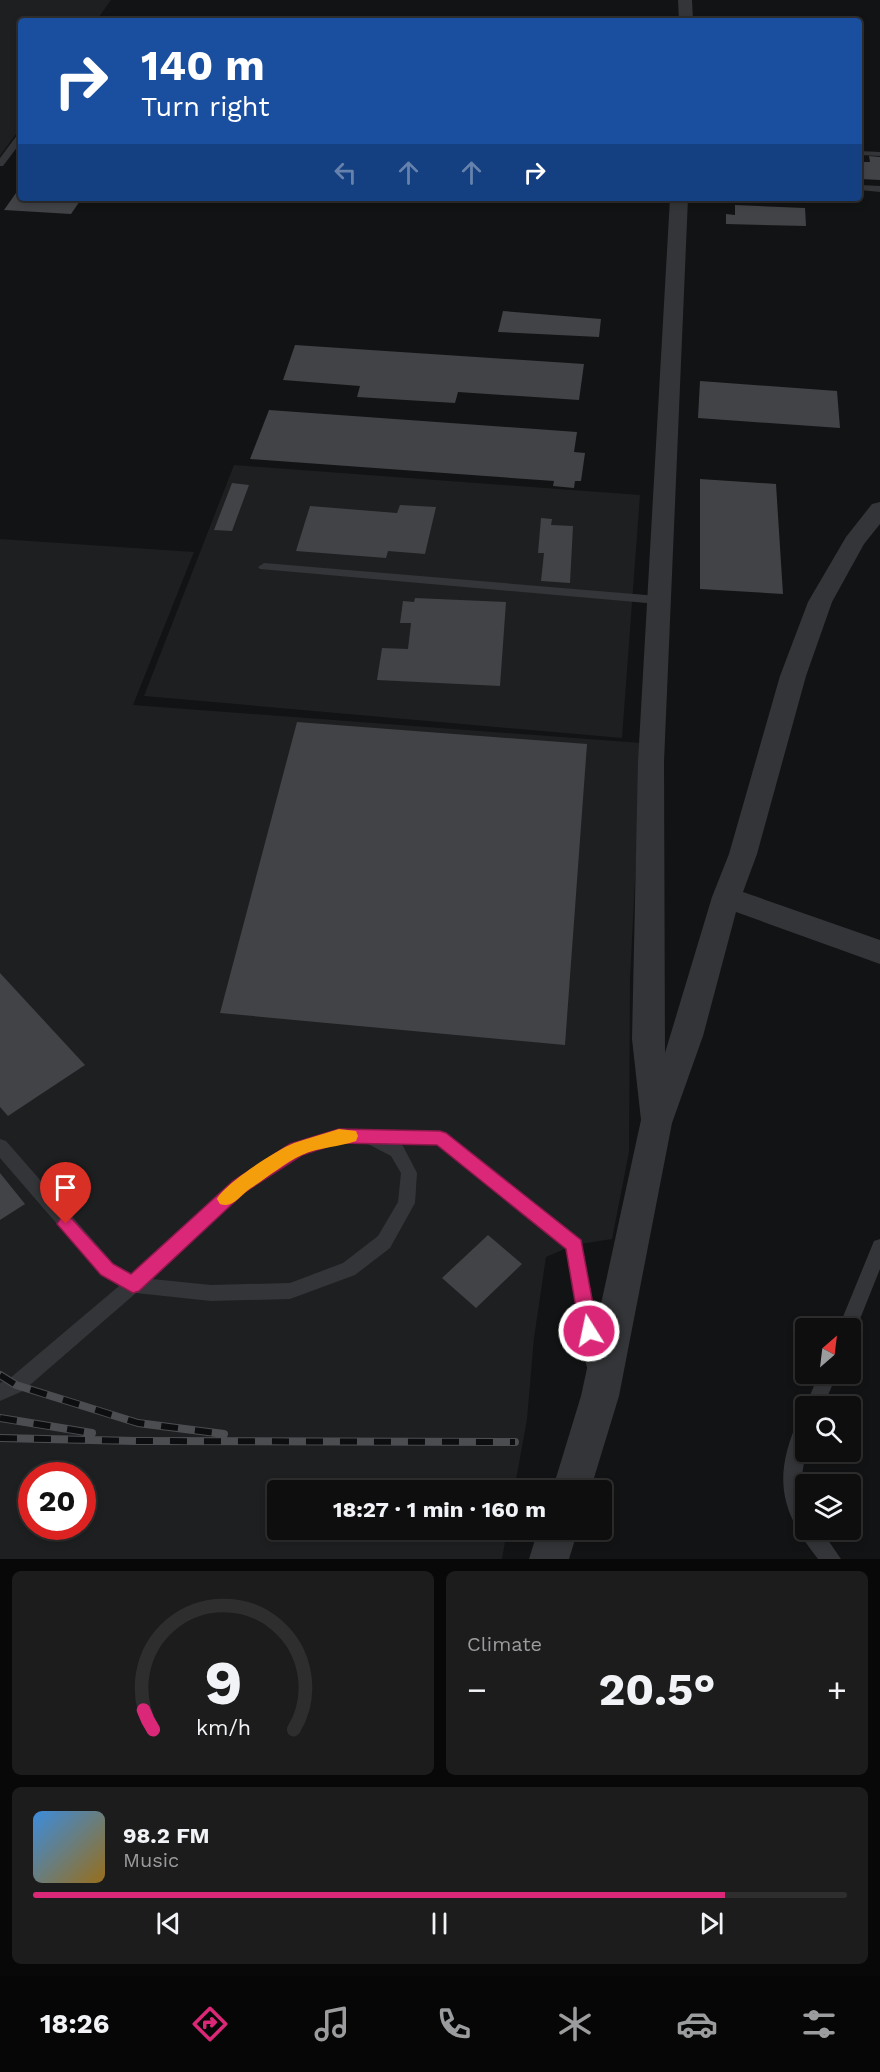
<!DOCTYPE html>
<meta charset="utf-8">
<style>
body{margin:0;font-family:"Work Sans",sans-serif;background:#1c1c1d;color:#f1f3f6;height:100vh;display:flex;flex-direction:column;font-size:22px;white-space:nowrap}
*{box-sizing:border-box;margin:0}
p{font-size:20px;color:#9b9c9e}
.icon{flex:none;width:33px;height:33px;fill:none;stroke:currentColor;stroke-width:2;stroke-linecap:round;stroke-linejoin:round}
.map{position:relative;height:1559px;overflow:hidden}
.details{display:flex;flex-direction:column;gap:12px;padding:12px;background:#080808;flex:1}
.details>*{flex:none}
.guide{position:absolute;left:18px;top:18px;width:844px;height:183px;border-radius:6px;box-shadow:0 3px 9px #0003,0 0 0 2px #2e2e2f;background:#1a4fa0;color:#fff;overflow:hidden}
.needle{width:39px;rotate:28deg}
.fabs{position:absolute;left:795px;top:1318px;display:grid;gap:12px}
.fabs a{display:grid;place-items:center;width:66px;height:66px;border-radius:6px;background:#0e0e0f;box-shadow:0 3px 9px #0003,0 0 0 2px #2e2e2f;font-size:30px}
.speed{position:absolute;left:18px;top:1462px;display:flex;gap:12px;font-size:30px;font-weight:700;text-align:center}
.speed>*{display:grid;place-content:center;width:78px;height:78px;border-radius:50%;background:#0e0e0f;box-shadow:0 3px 9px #0003,0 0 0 2px #2e2e2f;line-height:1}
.speed .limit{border:9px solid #d22;background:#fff;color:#111}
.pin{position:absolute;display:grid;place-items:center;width:51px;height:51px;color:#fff;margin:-62px -26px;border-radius:50% 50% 50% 0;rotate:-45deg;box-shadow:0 0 6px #0007}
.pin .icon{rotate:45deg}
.me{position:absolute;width:66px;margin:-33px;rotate:350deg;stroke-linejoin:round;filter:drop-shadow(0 0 4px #0008)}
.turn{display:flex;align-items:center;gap:21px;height:126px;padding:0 24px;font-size:27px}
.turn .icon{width:78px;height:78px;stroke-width:2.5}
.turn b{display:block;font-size:42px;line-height:51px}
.lanes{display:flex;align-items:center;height:57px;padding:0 24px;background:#0003;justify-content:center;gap:30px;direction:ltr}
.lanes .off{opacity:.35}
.big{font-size:45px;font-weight:700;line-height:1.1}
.details .tile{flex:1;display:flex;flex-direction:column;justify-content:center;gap:9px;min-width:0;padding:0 21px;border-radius:9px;background:#1c1c1d}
.details .dial{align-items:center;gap:0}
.dial svg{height:156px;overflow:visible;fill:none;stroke:#2e2e2f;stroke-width:7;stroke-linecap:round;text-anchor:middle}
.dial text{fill:#f1f3f6;stroke:none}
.song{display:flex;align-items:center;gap:18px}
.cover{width:72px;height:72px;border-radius:9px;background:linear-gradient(135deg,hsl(210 70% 55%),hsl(40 70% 35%))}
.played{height:6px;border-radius:3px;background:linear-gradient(90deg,#db2777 85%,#2e2e2f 85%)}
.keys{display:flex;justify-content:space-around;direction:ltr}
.heat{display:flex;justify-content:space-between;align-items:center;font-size:33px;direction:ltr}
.details .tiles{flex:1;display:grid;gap:12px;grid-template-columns:1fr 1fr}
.tile:last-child{grid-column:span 2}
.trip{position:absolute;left:267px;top:1480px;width:345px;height:60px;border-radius:6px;background:#0e0e0f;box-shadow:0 3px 9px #0003,0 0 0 2px #2e2e2f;font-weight:700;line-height:60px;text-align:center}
.menu{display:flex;height:96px;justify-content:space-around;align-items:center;background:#060606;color:#9b9c9e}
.menu .icon{width:42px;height:42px}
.menu .current{color:#db2777}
.menu b{font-size:27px;color:#f1f3f6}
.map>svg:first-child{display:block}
.built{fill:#1e1f20;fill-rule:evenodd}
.building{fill:#414346}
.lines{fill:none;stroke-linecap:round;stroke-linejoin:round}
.lane{fill:#343538;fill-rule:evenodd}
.street{fill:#343538;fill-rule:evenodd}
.rail-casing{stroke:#4b4d51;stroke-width:8}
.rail{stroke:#0d0e0f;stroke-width:6;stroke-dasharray:17;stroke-linecap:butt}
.route{fill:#db2777;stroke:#8e194d;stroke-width:1.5}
.slow{fill:#f59e0b}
</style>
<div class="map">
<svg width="880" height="1559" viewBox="0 0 880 1559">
<rect width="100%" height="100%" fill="#121314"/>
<!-- built -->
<path class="built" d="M 0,0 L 111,0 L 96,21 L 21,21 L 21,127 L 0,156 Z
M 234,465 L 640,495 L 622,738 L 144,696 Z
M 0,539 L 194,552 L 133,705 L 642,743 L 630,979 L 629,1152 L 612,1239 L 574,1245 L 546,1257 L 534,1338 L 527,1419 L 514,1491 L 278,1491 L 278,1530 L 507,1530 L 502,1559 L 0,1559 ZM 32,1476 L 82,1476 L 82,1527 L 32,1527 Z"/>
<!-- building -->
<path class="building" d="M 869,156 L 880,157 L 880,180 L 860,179 L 860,162 L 870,162 Z
M 21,186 L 21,198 L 82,198 L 71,214 L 4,210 Z
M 735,205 L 805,208 L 806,226 L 726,224 L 726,214 L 735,215 Z
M 503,311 L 601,319 L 599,337 L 498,332 Z
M 295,345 L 584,364 L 579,400 L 458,392 L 455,403 L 357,397 L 360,386 L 283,380 Z
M 700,381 L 837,391 L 840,428 L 698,418 Z
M 269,410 L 577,432 L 574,452 L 585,453 L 581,481 L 575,481 L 574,488 L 553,486 L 554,481 L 250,459 Z
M 700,479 L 776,484 L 783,594 L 700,589 Z
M 232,483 L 249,485 L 232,531 L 214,530 Z
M 400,505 L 436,507 L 425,554 L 388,551 L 386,558 L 296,551 L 310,506 L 397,513 Z
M 541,518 L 552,519 L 551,525 L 573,526 L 570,583 L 541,581 L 544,553 L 538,553 Z
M 415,598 L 506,602 L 500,686 L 377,680 L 382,648 L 408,649 L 411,623 L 400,623 L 403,601 L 414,602 Z
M 297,722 L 587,744 L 565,1045 L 220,1013 Z
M 0,973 L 85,1065 L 8,1116 L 0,1107 Z
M 0,1173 L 25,1204 L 0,1220 Z
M 488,1235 L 522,1264 L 476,1308 L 442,1278 Z"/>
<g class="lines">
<!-- lane -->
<path class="lane" d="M 18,134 L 21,134 L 21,142 L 3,166 L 0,166 L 0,158 Z
M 860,151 L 880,152 L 880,156 L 860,155 Z
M 860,185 L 880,186 L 880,192 L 860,190 Z
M 264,563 L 658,596 L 664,600 L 658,604 L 260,569 L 258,567 Z
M 339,1129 L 440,1131 L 446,1133 L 580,1239 L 604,1364 L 602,1370 L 595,1373 L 588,1370 L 586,1364 L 566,1249 L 437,1145 L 400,1144 L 403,1146 L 417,1173 L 415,1203 L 390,1248 L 355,1275 L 290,1299 L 211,1301 L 136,1293 L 23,1391 L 0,1401 L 0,1383 L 9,1379 L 119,1286 L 101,1275 L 0,1158 L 0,1139 L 6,1141 L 113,1263 L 132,1275 L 233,1182 L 290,1144 ZM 339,1143 L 368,1144 L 391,1156 L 401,1173 L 398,1202 L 378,1236 L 343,1263 L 290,1283 L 211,1285 L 152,1279 L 245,1192 L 301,1155 Z
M 880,1239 L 880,1269 L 856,1329 L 850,1336 L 850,1329 L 838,1329 L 874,1241 Z
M 819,1374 L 837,1374 L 823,1407 L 806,1407 L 806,1409 L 805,1407 Z
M 806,1416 L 806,1450 L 802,1475 L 806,1500 L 806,1530 L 821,1530 L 841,1559 L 818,1559 C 779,1510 773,1476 799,1418 Z"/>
<!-- street -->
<path class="street" d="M 678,0 L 692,0 L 693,21 L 679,21 Z
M 670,198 L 688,198 L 664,762 L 665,1053 L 712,897 L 729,854 L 780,676 L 808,602 L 846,537 L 872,504 L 880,502 L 880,524 L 864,544 L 832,602 L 806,676 L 757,854 L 743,892 L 880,940 L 880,964 L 736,912 L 703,1036 L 672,1123 L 619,1396 L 590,1491 L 552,1491 L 581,1396 L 641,1120 L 632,1039 L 638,762 Z
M 538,1530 L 578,1530 L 569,1559 L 529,1559 Z"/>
<defs>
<path id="rail" d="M 0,1375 L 16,1385 L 138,1423 L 224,1434
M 0,1418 L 92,1433
M 0,1438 L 136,1441 L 515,1442"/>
</defs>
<!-- rail casing -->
<use href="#rail" class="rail-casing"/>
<!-- rail -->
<use href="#rail" class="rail"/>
</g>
<!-- route -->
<path class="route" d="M 339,1129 L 440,1131 L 446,1133 L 581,1240 L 598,1331 L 596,1337 L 589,1340 L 583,1337 L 580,1331 L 566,1249 L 437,1145 L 339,1143 L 302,1155 L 245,1192 L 139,1291 L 133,1293 L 101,1275 L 57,1224 L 60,1219 L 66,1216 L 72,1219 L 113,1264 L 131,1274 L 233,1181 L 290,1144 Z"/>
<!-- slow -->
<path class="slow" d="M 339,1129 L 356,1131 L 358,1136 L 356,1141 C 340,1147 319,1147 302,1155 C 284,1163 267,1178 251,1188 C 240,1195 233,1209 220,1204 L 217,1199 C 224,1184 278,1149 294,1143 C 308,1138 324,1134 339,1129 Z"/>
</svg>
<div class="fabs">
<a><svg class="needle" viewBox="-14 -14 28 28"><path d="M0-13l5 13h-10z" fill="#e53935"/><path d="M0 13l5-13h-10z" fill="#9b9c9e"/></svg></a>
<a><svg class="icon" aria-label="search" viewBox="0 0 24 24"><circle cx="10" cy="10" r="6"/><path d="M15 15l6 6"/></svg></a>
<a><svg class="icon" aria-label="layers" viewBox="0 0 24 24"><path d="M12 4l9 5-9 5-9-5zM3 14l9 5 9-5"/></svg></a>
</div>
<div class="speed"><div class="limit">20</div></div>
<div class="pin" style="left:66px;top:1224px;background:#d93025"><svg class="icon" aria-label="arrive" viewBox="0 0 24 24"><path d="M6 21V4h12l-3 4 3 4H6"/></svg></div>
<svg class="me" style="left:589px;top:1331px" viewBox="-20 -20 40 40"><circle r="17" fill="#db2777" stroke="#fff" stroke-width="3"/><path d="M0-11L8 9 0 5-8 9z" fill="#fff"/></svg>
<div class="trip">18:27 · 1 min · 160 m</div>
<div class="guide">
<div class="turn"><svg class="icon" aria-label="right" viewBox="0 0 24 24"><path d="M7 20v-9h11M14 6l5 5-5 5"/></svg><div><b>140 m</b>Turn right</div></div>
<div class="lanes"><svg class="icon off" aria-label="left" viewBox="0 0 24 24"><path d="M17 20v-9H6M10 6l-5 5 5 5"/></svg><svg class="icon off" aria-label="ahead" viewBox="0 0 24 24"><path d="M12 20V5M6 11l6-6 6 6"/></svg><svg class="icon off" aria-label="ahead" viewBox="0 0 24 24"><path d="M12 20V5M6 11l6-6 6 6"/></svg><svg class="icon" aria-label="right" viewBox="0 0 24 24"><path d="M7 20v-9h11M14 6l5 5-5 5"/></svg></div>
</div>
</div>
<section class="details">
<div class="tiles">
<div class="tile dial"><svg viewBox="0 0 100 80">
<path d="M14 69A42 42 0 1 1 86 69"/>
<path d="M14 69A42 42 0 0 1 9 59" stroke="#db2777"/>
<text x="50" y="56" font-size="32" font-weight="700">9</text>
<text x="50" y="72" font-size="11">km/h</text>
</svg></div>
<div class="tile"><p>Climate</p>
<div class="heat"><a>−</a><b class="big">20.5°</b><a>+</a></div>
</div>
<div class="tile">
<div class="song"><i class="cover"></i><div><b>98.2 FM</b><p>Music</p></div></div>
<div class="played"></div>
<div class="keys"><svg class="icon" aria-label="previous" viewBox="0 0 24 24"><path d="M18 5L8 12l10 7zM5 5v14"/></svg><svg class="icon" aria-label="pause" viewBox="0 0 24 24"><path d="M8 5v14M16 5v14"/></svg><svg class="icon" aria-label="next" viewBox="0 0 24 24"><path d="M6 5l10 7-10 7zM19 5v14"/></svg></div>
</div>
</div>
</section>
<nav class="menu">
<b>18:26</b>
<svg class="icon current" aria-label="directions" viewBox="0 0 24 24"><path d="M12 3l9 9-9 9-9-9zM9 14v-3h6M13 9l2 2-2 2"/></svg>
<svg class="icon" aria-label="music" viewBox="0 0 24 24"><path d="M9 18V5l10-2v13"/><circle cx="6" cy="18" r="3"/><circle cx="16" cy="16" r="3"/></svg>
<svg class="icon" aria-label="phone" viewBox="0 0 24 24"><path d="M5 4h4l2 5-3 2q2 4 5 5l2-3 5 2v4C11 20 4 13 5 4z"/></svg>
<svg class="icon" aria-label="climate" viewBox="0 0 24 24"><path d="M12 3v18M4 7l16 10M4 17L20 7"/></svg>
<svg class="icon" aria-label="car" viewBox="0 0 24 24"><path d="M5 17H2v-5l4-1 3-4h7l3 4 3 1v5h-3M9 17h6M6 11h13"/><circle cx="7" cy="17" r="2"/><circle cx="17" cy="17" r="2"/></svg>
<svg class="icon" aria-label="filters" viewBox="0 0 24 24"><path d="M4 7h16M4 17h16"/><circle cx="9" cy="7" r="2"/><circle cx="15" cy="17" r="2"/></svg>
</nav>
